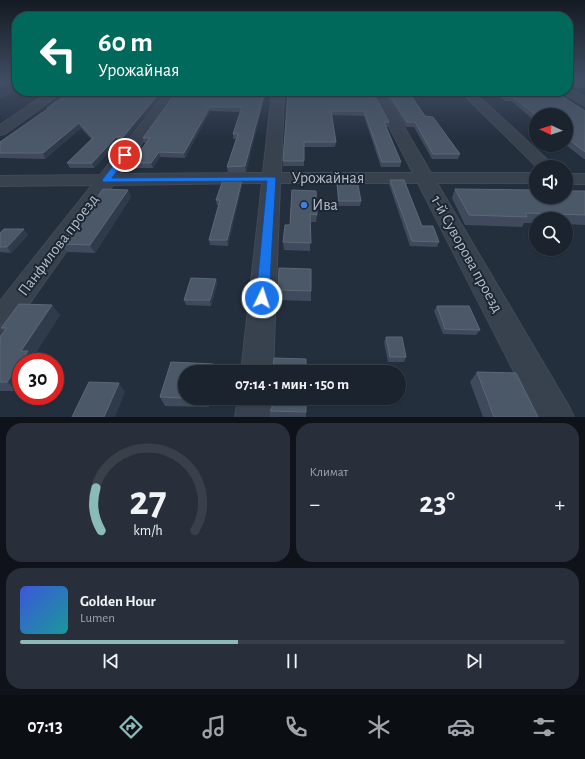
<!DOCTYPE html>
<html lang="ru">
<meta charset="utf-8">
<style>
body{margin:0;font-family:"Alegreya Sans",sans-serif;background:#282f3a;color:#f1f3f6;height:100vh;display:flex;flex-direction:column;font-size:15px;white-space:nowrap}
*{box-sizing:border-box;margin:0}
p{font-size:13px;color:#a0a4aa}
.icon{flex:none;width:22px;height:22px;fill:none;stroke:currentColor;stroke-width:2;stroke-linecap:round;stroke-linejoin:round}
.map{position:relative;height:417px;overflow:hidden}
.panel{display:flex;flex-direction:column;gap:6px;padding:6px;background:#0f1319;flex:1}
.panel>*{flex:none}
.top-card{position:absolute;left:12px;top:12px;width:561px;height:84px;border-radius:16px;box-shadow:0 1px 3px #0004,0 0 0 1px #39404a;background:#00695c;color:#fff;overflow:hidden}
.needle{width:26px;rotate:274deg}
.controls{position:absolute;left:529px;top:108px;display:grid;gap:8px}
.controls a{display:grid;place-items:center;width:44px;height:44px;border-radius:50%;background:#1b232e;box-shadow:0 1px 3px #0004,0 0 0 1px #39404a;font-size:20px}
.speed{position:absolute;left:12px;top:353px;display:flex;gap:8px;font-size:20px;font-weight:700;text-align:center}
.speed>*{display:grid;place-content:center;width:52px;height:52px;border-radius:50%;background:#1b232e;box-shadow:0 1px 3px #0004,0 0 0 1px #39404a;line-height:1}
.speed .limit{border:6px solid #d22;background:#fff;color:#111}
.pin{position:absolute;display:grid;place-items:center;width:34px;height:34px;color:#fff;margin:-17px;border:2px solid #fff;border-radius:50%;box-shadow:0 1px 4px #0007}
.me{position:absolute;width:44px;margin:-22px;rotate:4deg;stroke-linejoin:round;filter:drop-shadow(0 0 3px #0008)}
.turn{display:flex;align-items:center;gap:14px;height:84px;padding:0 20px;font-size:18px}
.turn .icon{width:52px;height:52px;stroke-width:2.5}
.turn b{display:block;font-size:28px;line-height:34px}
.big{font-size:30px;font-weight:600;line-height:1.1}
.panel .card{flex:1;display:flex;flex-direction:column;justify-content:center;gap:6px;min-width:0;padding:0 14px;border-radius:16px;background:#282f3a}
.panel .dial{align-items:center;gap:0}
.dial svg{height:104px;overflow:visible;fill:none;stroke:#39404a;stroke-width:7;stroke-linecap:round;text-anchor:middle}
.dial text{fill:#f1f3f6;stroke:none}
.song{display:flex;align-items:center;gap:12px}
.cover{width:48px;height:48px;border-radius:6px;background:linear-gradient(135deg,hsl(230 70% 55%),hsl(180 70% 35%))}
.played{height:4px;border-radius:2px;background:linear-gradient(90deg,#8bbbb9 40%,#39404a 40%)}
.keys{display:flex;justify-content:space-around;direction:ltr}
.heat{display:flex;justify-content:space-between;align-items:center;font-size:22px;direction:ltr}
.panel .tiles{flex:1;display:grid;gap:6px;grid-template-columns:1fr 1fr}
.card:last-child{grid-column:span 2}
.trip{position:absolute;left:178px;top:365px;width:228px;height:40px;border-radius:20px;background:#1b232e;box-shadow:0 1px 3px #0004,0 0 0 1px #39404a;font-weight:600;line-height:40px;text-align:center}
.tabs{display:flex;height:64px;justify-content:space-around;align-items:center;background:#0b0e12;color:#a0a4aa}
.tabs .icon{width:28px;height:28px}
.tabs .on{color:#8bbbb9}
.tabs b{font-size:18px;color:#f1f3f6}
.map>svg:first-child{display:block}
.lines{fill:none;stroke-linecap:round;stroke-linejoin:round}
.minor-casing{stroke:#414a57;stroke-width:2}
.minor{fill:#38414e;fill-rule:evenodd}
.wall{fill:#3f4b5c}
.shaded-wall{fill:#2f3b4b}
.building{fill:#4b5868;stroke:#5c6777}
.route{fill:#1a73e8;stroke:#114b97}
.shop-dot{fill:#3f7fe0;stroke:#1d2633;stroke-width:1.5}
.labels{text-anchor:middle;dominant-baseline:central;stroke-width:4;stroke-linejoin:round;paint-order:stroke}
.street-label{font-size:16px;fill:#b4bcc9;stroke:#1d2633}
.poi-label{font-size:16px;fill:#b4bcc9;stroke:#1d2633;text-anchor:start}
</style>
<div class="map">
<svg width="585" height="417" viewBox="0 0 585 417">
<rect width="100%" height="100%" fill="#242f3e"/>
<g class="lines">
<defs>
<path id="minor" d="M 568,80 L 585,81 L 585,87 L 568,86 Z
M 568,88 L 585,97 L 585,106 L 563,93 L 561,91 L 568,91 Z
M 50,91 L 64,91 L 5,134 L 0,135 L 0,125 Z
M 167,91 L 179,91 L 120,174 L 263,173 L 272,91 L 284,91 L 281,173 L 413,173 L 371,91 L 383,91 L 431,173 L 536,173 L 536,183 L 437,183 L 568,405 L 574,417 L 537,417 L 418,183 L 280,183 L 273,372 L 241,372 L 262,183 L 113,185 L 10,331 L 0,335 L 0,301 L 92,185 L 0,186 L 0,176 L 100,175 Z
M 460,91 L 473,91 L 555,167 L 537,167 Z
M 566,174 L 585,174 L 585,184 L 566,184 Z
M 238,398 L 272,398 L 271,417 L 235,417 Z"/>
</defs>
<!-- minor casing -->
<use href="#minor" class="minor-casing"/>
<!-- minor -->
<use href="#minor" class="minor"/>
</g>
<!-- wall -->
<path class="wall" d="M 165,91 L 124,142 L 118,142 L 94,168 L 70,168 L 67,163 L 91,139 L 81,128 L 45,159 L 0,158 L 0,142 L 47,109 L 47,108 Z
M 177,91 L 266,91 L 246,172 L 228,172 L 227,167 L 237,139 L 233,139 L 233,134 L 240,112 L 210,111 L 185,158 L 160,157 L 153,168 L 133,168 L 131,163 L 146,143 L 144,143 L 143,138 Z
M 288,91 L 372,91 L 389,122 L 388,127 L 386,127 L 401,162 L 400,167 L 381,167 L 364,116 L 331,115 L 336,142 L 335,147 L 304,147 L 304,166 L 283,166 Z
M 384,91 L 410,91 L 409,93 L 425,116 L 460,154 L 458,159 L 432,159 L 414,127 L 406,127 Z
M 493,91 L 554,91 L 585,111 L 585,159 L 584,159 L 566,145 L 566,115 L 536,115 L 536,121 L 534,120 L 511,101 L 505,101 Z
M 390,180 L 422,226 L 439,242 L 437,247 L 410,246 L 389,184 Z
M 337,184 L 361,201 L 360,206 L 338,206 L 337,189 Z
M 242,185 L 228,246 L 210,245 L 209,240 L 219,205 L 217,205 L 216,200 Z
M 455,189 L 585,191 L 585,225 L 566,224 L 566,219 L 536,219 L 536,223 L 524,223 L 522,227 L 465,225 L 452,198 Z
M 128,190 L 131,197 L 95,253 L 67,252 L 62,244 Z
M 292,190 L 317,215 L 316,222 L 310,222 L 310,251 L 284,250 L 283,242 L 290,225 Z
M 0,233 L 28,235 L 11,253 L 0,252 Z
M 216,279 L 217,284 L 211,306 L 186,305 L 184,300 Z
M 278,290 L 311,291 L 311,301 L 278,300 Z
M 52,305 L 60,315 L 33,357 L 37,361 L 18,391 L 0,391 L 0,337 L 4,332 L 1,328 Z
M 437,306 L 480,330 L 476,335 L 443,334 L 434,311 Z
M 386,337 L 406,357 L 404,362 L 388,362 L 384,342 Z
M 171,362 L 213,364 L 215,372 L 185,372 L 185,398 L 210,398 L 209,407 L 165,406 L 160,397 Z
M 477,372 L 538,417 L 483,417 L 470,382 Z
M 272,408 L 306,412 L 306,417 L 270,417 L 270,411 Z"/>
<!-- shaded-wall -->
<path class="shaded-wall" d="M 11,81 L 15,90 L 0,99 L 0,86 Z
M 161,91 L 165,91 L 124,142 L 123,137 Z
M 265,91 L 266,91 L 246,172 L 245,166 Z
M 210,107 L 210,111 L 185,158 L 184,153 Z
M 79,123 L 81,128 L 45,159 L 43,153 Z
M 116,137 L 118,142 L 94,168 L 92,163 Z
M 159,152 L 160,157 L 153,168 L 151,163 Z
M 242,180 L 242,185 L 228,246 L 227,240 Z
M 128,190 L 131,197 L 95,253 L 90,245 Z
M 24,229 L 28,235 L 11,253 L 7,247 Z
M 216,279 L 217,284 L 211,306 L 210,300 Z
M 52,305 L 60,315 L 33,357 L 37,361 L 36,362 L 21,362 L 21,386 L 18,391 L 7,382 L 21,351 Z
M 213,364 L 215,372 L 211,372 Z
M 119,383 L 125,392 L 115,417 L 104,417 Z
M 205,398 L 210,398 L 209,407 Z"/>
<!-- building -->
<path class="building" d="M 0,80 L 11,80 L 11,81 L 0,86 Z
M 71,91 L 161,91 L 123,137 L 116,137 L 92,163 L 67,163 L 93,138 L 79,123 L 43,153 L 0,153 L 0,142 L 49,108 L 47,108 Z
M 177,91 L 265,91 L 245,166 L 227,167 L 238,134 L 233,134 L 242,107 L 210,107 L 184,153 L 159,152 L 151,163 L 131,163 L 150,138 L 143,138 Z
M 288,91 L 372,91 L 389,122 L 384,122 L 401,162 L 382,162 L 364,111 L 331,111 L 336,142 L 304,142 L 304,161 L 283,161 Z
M 387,91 L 408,91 L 425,116 L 433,117 L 460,154 L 433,154 L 415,122 L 407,122 Z
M 500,91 L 554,91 L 585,111 L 585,152 L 566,137 L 566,115 L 536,115 L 513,97 L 507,97 Z
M 223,180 L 242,180 L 227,240 L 209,240 L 220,200 L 216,200 Z
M 390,180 L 404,180 L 422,226 L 433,226 L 439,242 L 412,241 Z
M 337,184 L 358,185 L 361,201 L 339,201 Z
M 103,189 L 128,190 L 90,245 L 62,244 Z
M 455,189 L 536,190 L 536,197 L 566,197 L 566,191 L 585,191 L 585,215 L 525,213 L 527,217 L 469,215 Z
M 292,190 L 316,191 L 317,215 L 310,214 L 311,243 L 283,242 L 285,225 L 290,225 Z
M 4,229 L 24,229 L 7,247 L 0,247 L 0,233 Z
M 279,268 L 311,269 L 311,291 L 278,290 Z
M 191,278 L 216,279 L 210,300 L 184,300 Z
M 19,304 L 52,305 L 21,351 L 28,351 L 7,382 L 0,382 L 0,337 L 7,328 L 1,328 Z
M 437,306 L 469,306 L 480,330 L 445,329 Z
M 386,337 L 402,337 L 406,357 L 390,357 Z
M 274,358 L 306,359 L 306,372 L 273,372 Z
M 171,362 L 213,364 L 211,372 L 185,372 L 185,398 L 160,397 Z
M 477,372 L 516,373 L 538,417 L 494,417 Z
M 89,382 L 119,383 L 104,417 L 72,417 Z
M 272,398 L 306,398 L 306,412 L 270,411 L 272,408 Z"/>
<!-- sky -->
<linearGradient id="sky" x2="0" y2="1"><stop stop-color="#141a22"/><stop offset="0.58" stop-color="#3f4d63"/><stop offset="1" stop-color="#3f4d63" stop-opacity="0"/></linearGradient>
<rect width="585" height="139" fill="url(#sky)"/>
<!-- route -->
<path class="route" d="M 123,153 L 125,153 L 129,155 L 112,178 L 274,177 L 276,178 L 269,298 L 267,301 L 262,303 L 258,301 L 256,298 L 267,181 L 103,182 L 102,180 Z"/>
<!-- markers -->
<circle class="shop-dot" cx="304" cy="205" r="4"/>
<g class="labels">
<!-- street labels -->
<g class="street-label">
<text x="328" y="178">Урожайная</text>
<text transform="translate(58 245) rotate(-53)">Панфилова проезд</text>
<text transform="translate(467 254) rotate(61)">1-й Суворова проезд</text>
</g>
<!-- poi labels -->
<g class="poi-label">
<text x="312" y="205">Ива</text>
</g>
</g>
</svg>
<div class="controls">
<a><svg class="needle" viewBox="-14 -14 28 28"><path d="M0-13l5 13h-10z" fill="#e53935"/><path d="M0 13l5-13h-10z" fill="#a0a4aa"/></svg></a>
<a><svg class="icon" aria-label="sound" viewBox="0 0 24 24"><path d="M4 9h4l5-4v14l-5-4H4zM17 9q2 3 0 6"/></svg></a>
<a><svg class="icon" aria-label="search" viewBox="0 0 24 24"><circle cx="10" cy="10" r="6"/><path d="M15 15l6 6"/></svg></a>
</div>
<div class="speed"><div class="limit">30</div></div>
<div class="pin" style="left:125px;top:155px;background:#d93025"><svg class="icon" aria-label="arrive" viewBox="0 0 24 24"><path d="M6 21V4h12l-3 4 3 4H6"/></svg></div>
<svg class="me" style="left:262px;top:298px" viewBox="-20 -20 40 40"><circle r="17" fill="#1a73e8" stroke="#fff" stroke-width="3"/><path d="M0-11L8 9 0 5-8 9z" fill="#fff"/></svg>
<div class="trip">07:14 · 1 мин · 150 m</div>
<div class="top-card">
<div class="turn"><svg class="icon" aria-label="left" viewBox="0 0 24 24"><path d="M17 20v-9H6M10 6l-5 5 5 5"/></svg><div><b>60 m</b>Урожайная</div></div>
</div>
</div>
<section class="panel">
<div class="tiles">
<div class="card dial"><svg viewBox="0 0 100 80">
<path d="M14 69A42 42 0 1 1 86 69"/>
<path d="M14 69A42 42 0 0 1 10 36" stroke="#8bbbb9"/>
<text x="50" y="56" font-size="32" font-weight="700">27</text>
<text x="50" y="72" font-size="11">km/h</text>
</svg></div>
<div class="card"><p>Климат</p>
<div class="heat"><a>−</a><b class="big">23°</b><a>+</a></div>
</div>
<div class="card">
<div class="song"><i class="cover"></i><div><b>Golden Hour</b><p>Lumen</p></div></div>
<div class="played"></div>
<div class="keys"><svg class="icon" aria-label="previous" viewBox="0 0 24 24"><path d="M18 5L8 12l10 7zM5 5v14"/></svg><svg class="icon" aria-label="pause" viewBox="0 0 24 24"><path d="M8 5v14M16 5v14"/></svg><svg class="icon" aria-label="next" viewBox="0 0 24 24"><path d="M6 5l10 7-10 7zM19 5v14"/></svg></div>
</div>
</div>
</section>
<nav class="tabs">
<b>07:13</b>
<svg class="icon on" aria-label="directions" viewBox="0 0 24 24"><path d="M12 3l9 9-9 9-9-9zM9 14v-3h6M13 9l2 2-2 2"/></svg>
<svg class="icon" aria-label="music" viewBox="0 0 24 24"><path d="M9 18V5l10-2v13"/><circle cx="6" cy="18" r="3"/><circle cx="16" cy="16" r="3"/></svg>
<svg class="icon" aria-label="phone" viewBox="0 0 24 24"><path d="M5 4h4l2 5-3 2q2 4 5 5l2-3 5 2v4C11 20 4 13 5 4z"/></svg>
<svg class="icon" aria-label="climate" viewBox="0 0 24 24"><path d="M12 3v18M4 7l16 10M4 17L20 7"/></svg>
<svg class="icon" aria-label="car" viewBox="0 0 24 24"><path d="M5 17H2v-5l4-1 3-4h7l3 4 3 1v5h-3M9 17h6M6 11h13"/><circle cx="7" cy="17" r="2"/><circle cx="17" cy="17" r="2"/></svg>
<svg class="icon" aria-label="filters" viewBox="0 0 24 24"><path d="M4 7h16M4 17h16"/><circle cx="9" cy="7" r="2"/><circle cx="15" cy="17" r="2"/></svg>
</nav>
